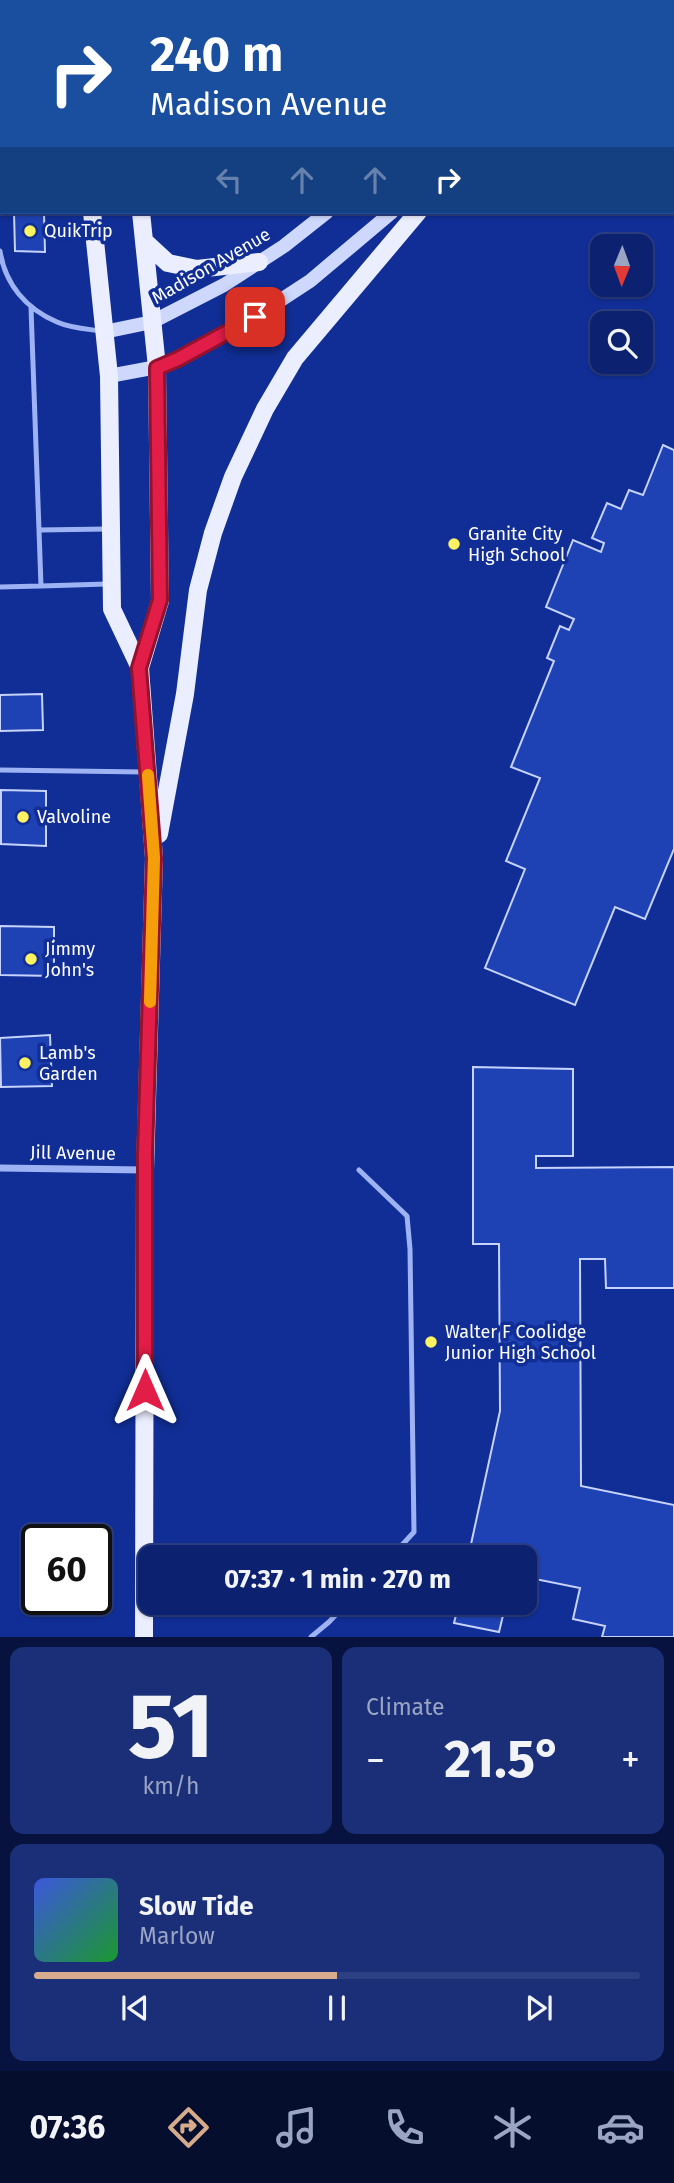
<!DOCTYPE html>
<meta charset="utf-8">
<style>
body{margin:0;font-family:"Fira Sans",sans-serif;background:#1a2f78;color:#f1f3f6;height:100vh;display:flex;flex-direction:column;font-size:26px;white-space:nowrap}
*{box-sizing:border-box;margin:0}
p{font-size:23px;color:#9aa4c3}
.icon{flex:none;width:38px;height:38px;fill:none;stroke:currentColor;stroke-width:2;stroke-linecap:round;stroke-linejoin:round}
.map{position:relative;height:1637px;overflow:hidden}
.details{display:flex;flex-direction:column;gap:10px;padding:10px;background:#07133e;flex:1}
.details>*{flex:none}
.top-card{position:absolute;left:0px;top:0px;width:676px;height:214px;box-shadow:0 2px 5px #0004,0 0 0 2px #2c3f83;background:#1a4fa0;color:#fff;overflow:hidden}
.needle{width:46px;rotate:181deg}
.controls{position:absolute;left:590px;top:234px;display:grid;gap:14px}
.controls a{display:grid;place-items:center;width:63px;height:63px;border-radius:14px;background:#0c2270;box-shadow:0 2px 5px #0004,0 0 0 2px #2c3f83;font-size:35px}
.speed{position:absolute;left:21px;top:1524px;display:flex;gap:14px;font-size:35px;font-weight:700;text-align:center}
.speed>*{display:grid;place-content:center;width:91px;height:91px;border-radius:50%;background:#0c2270;box-shadow:0 2px 5px #0004,0 0 0 2px #2c3f83;line-height:1}
.speed .limit{border:4px solid #111;border-radius:10px;background:#fff;color:#111}
.pin{position:absolute;display:grid;place-items:center;width:60px;height:60px;color:#fff;margin:-30px;border-radius:14px;box-shadow:0 4px 10px #0006}
.me{position:absolute;width:77px;margin:-38px;rotate:0deg;stroke-linejoin:round;filter:drop-shadow(0 0 5px #0008)}
.turn{display:flex;align-items:center;gap:24px;height:147px;padding:0 35px;font-size:32px}
.turn .icon{width:91px;height:91px;stroke-width:2.5}
.turn b{display:block;font-size:49px;line-height:60px}
.lanes{display:flex;align-items:center;height:66px;padding:0 35px;background:#0003;justify-content:center;gap:35px;direction:ltr}
.lanes .off{opacity:.35}
.big{font-size:52px;font-weight:700;line-height:1.1}
.details .tile{flex:1;display:flex;flex-direction:column;justify-content:center;gap:10px;min-width:0;padding:0 24px;border-radius:14px;background:#1a2f78}
.details .dial{align-items:center;gap:0}
.dial b{font-size:91px;line-height:1}
.song{display:flex;align-items:center;gap:21px}
.cover{width:84px;height:84px;border-radius:10px;background:linear-gradient(135deg,hsl(230 70% 55%),hsl(130 70% 35%))}
.played{height:7px;border-radius:4px;background:linear-gradient(90deg,#d6ab8b 50%,#2c3f83 50%)}
.keys{display:flex;justify-content:space-around;direction:ltr}
.heat{display:flex;justify-content:space-between;align-items:center;font-size:38px;direction:ltr}
.details .tiles{flex:1;display:grid;gap:10px;grid-template-columns:1fr 1fr}
.tile:last-child{grid-column:span 2}
.trip{position:absolute;left:138px;top:1545px;width:399px;height:70px;border-radius:14px;background:#0c2270;box-shadow:0 2px 5px #0004,0 0 0 2px #2c3f83;font-weight:700;line-height:70px;text-align:center}
.tab-bar{display:flex;height:112px;justify-content:space-around;align-items:center;background:#050e2d;color:#9aa4c3}
.tab-bar .icon{width:49px;height:49px}
.tab-bar .active{color:#d6ab8b}
.tab-bar b{font-size:32px;color:#f1f3f6}
.map>svg:first-child{display:block}
.building{fill:#1e41b4;stroke:#c6d3fe;stroke-width:2}
.lines{fill:none;stroke-linecap:round;stroke-linejoin:round}
.service{stroke:#9eb3f4;stroke-width:5}
.minor{stroke:#9eb3f4;stroke-width:7}
.secondary{stroke:#ced8fd;stroke-width:14}
.primary{stroke:#ebeeff;stroke-width:18}
.route-casing{stroke:#92132f;stroke-width:18}
.route{stroke:#e11d48;stroke-width:12}
.slow{stroke:#f59e0b;stroke-width:12}
.poi-dot{fill:#fff361;stroke:#102e95;stroke-width:2.5}
.labels{text-anchor:middle;dominant-baseline:central;stroke-width:7;stroke-linejoin:round;paint-order:stroke}
.poi-label{font-size:18px;fill:#fff;stroke:#102e95;text-anchor:start}
.street-label{font-size:18px;fill:#fff;stroke:#102e95}
</style>
<div class="map">
<svg width="674" height="1637" viewBox="0 0 674 1637">
<rect width="100%" height="100%" fill="#102e95"/>
<!-- building -->
<path class="building" d="M 14,212 L 44,212 L 45,252 L 15,251 Z
M 663,445 L 674,450 L 674,849 L 645,919 L 615,907 L 575,1005 L 485,968 L 525,869 L 506,861 L 540,778 L 511,767 L 554,661 L 547,658 L 560,626 L 569,630 L 574,619 L 546,607 L 573,540 L 601,552 L 604,543 L 592,538 L 607,503 L 621,509 L 629,490 L 643,495 Z
M 42,694 L 43,730 L 0,731 L 0,695 Z
M 1,790 L 46,791 L 46,846 L 1,844 Z
M 0,926 L 54,927 L 54,976 L 0,975 Z
M 50,1035 L 52,1086 L 1,1087 L 0,1038 Z
M 473,1067 L 573,1069 L 573,1156 L 536,1156 L 536,1168 L 674,1167 L 674,1288 L 606,1288 L 605,1259 L 580,1259 L 581,1486 L 674,1505 L 674,1637 L 602,1637 L 605,1626 L 573,1619 L 580,1588 L 525,1577 L 525,1558 L 468,1558 L 500,1411 L 499,1244 L 473,1244 Z
M 459,1603 L 506,1603 L 499,1632 L 454,1623 Z"/>
<g class="lines">
<!-- service -->
<path class="service" d="M 13,0 L 13,2
M 190,0 L 191,2
M 38,2 L 44,0
M 202,2 L 204,0
M 312,2 L 314,0
M 432,2 L 434,0
M 0,22 L 2,20
M 0,251 C 5,284 26,309 57,322 C 70,328 87,329 101,331
M 31,308 L 39,530 L 107,529
M 39,530 L 41,586 L 107,584
M 0,587 L 41,586
M 0,770 L 144,772
M 359,1170 L 407,1216 L 410,1249 L 414,1532 L 390,1558
M 311,1637 L 329,1622 L 347,1603"/>
<!-- minor -->
<path class="minor" d="M 0,1168 L 144,1170"/>
<!-- secondary -->
<path class="secondary" d="M 551,2 L 552,0
M 599,2 L 600,0
M 104,332 L 152,322 L 224,285 L 284,246 L 327,212
M 109,376 L 157,367 L 178,359 L 255,317 L 310,281 L 392,212"/>
<!-- primary -->
<path class="primary" d="M 101,0 L 102,2
M 87,2 L 88,0
M 92,212 L 109,376 L 112,609 L 140,668 L 154,858 L 145,1170 L 144,1637
M 144,241 L 168,263 L 197,269 L 259,262
M 140,668 L 160,601 L 157,367 L 141,212
M 159,834 L 185,694 L 198,590 L 213,533 L 233,477 L 265,409 L 295,358 L 418,212"/>
</g>
<g class="lines">
<defs>
<path id="route" d="M 145,1390 L 145,1154 L 154,858 L 139,668 L 160,600 L 157,368 L 178,359 L 255,317"/>
</defs>
<!-- route casing -->
<use href="#route" class="route-casing"/>
<!-- route -->
<use href="#route" class="route"/>
<!-- slow -->
<path class="slow" d="M 148,775 L 154,858 L 150,1002"/>
</g>
<!-- markers -->
<g class="poi-dot">
<circle cx="30" cy="231" r="7"/>
<circle cx="454" cy="544" r="7"/>
<circle cx="23" cy="817" r="7"/>
<circle cx="31" cy="959" r="7"/>
<circle cx="25" cy="1063" r="7"/>
<circle cx="431" cy="1342" r="7"/>
</g>
<g class="labels">
<!-- poi labels -->
<g class="poi-label">
<text x="44" y="231">QuikTrip</text>
<text x="468" y="534">Granite City<tspan x="468" dy="21">High School</tspan></text>
<text x="37" y="817">Valvoline</text>
<text x="45" y="949">Jimmy<tspan x="45" dy="21">John's</tspan></text>
<text x="39" y="1053">Lamb's<tspan x="39" dy="21">Garden</tspan></text>
<text x="445" y="1332">Walter F Coolidge<tspan x="445" dy="21">Junior High School</tspan></text>
</g>
<!-- street labels -->
<g class="street-label">
<text transform="translate(211 266) rotate(-30)">Madison Avenue</text>
<text transform="translate(73 1153) rotate(1)">Jill Avenue</text>
</g>
</g>
</svg>
<div class="controls">
<a><svg class="needle" viewBox="-14 -14 28 28"><path d="M0-13l5 13h-10z" fill="#e53935"/><path d="M0 13l5-13h-10z" fill="#9aa4c3"/></svg></a>
<a><svg class="icon" aria-label="search" viewBox="0 0 24 24"><circle cx="10" cy="10" r="6"/><path d="M15 15l6 6"/></svg></a>
</div>
<div class="speed"><div class="limit">60</div></div>
<div class="pin" style="left:255px;top:317px;background:#d93025"><svg class="icon" aria-label="arrive" viewBox="0 0 24 24"><path d="M6 21V4h12l-3 4 3 4H6"/></svg></div>
<svg class="me" style="left:145px;top:1390px" viewBox="-20 -20 40 40"><path d="M0-17L14 15 0 8-14 15z" fill="#e11d48" stroke="#fff" stroke-width="4"/></svg>
<div class="trip">07:37 · 1 min · 270 m</div>
<div class="top-card">
<div class="turn"><svg class="icon" aria-label="right" viewBox="0 0 24 24"><path d="M7 20v-9h11M14 6l5 5-5 5"/></svg><div><b>240 m</b>Madison Avenue</div></div>
<div class="lanes"><svg class="icon off" aria-label="left" viewBox="0 0 24 24"><path d="M17 20v-9H6M10 6l-5 5 5 5"/></svg><svg class="icon off" aria-label="ahead" viewBox="0 0 24 24"><path d="M12 20V5M6 11l6-6 6 6"/></svg><svg class="icon off" aria-label="ahead" viewBox="0 0 24 24"><path d="M12 20V5M6 11l6-6 6 6"/></svg><svg class="icon" aria-label="right" viewBox="0 0 24 24"><path d="M7 20v-9h11M14 6l5 5-5 5"/></svg></div>
</div>
</div>
<section class="details">
<div class="tiles">
<div class="tile dial"><b>51</b><p>km/h</p></div>
<div class="tile"><p>Climate</p>
<div class="heat"><a>−</a><b class="big">21.5°</b><a>+</a></div>
</div>
<div class="tile">
<div class="song"><i class="cover"></i><div><b>Slow Tide</b><p>Marlow</p></div></div>
<div class="played"></div>
<div class="keys"><svg class="icon" aria-label="previous" viewBox="0 0 24 24"><path d="M18 5L8 12l10 7zM5 5v14"/></svg><svg class="icon" aria-label="pause" viewBox="0 0 24 24"><path d="M8 5v14M16 5v14"/></svg><svg class="icon" aria-label="next" viewBox="0 0 24 24"><path d="M6 5l10 7-10 7zM19 5v14"/></svg></div>
</div>
</div>
</section>
<nav class="tab-bar">
<b>07:36</b>
<svg class="icon active" aria-label="directions" viewBox="0 0 24 24"><path d="M12 3l9 9-9 9-9-9zM9 14v-3h6M13 9l2 2-2 2"/></svg>
<svg class="icon" aria-label="music" viewBox="0 0 24 24"><path d="M9 18V5l10-2v13"/><circle cx="6" cy="18" r="3"/><circle cx="16" cy="16" r="3"/></svg>
<svg class="icon" aria-label="phone" viewBox="0 0 24 24"><path d="M5 4h4l2 5-3 2q2 4 5 5l2-3 5 2v4C11 20 4 13 5 4z"/></svg>
<svg class="icon" aria-label="climate" viewBox="0 0 24 24"><path d="M12 3v18M4 7l16 10M4 17L20 7"/></svg>
<svg class="icon" aria-label="car" viewBox="0 0 24 24"><path d="M5 17H2v-5l4-1 3-4h7l3 4 3 1v5h-3M9 17h6M6 11h13"/><circle cx="7" cy="17" r="2"/><circle cx="17" cy="17" r="2"/></svg>
</nav>
